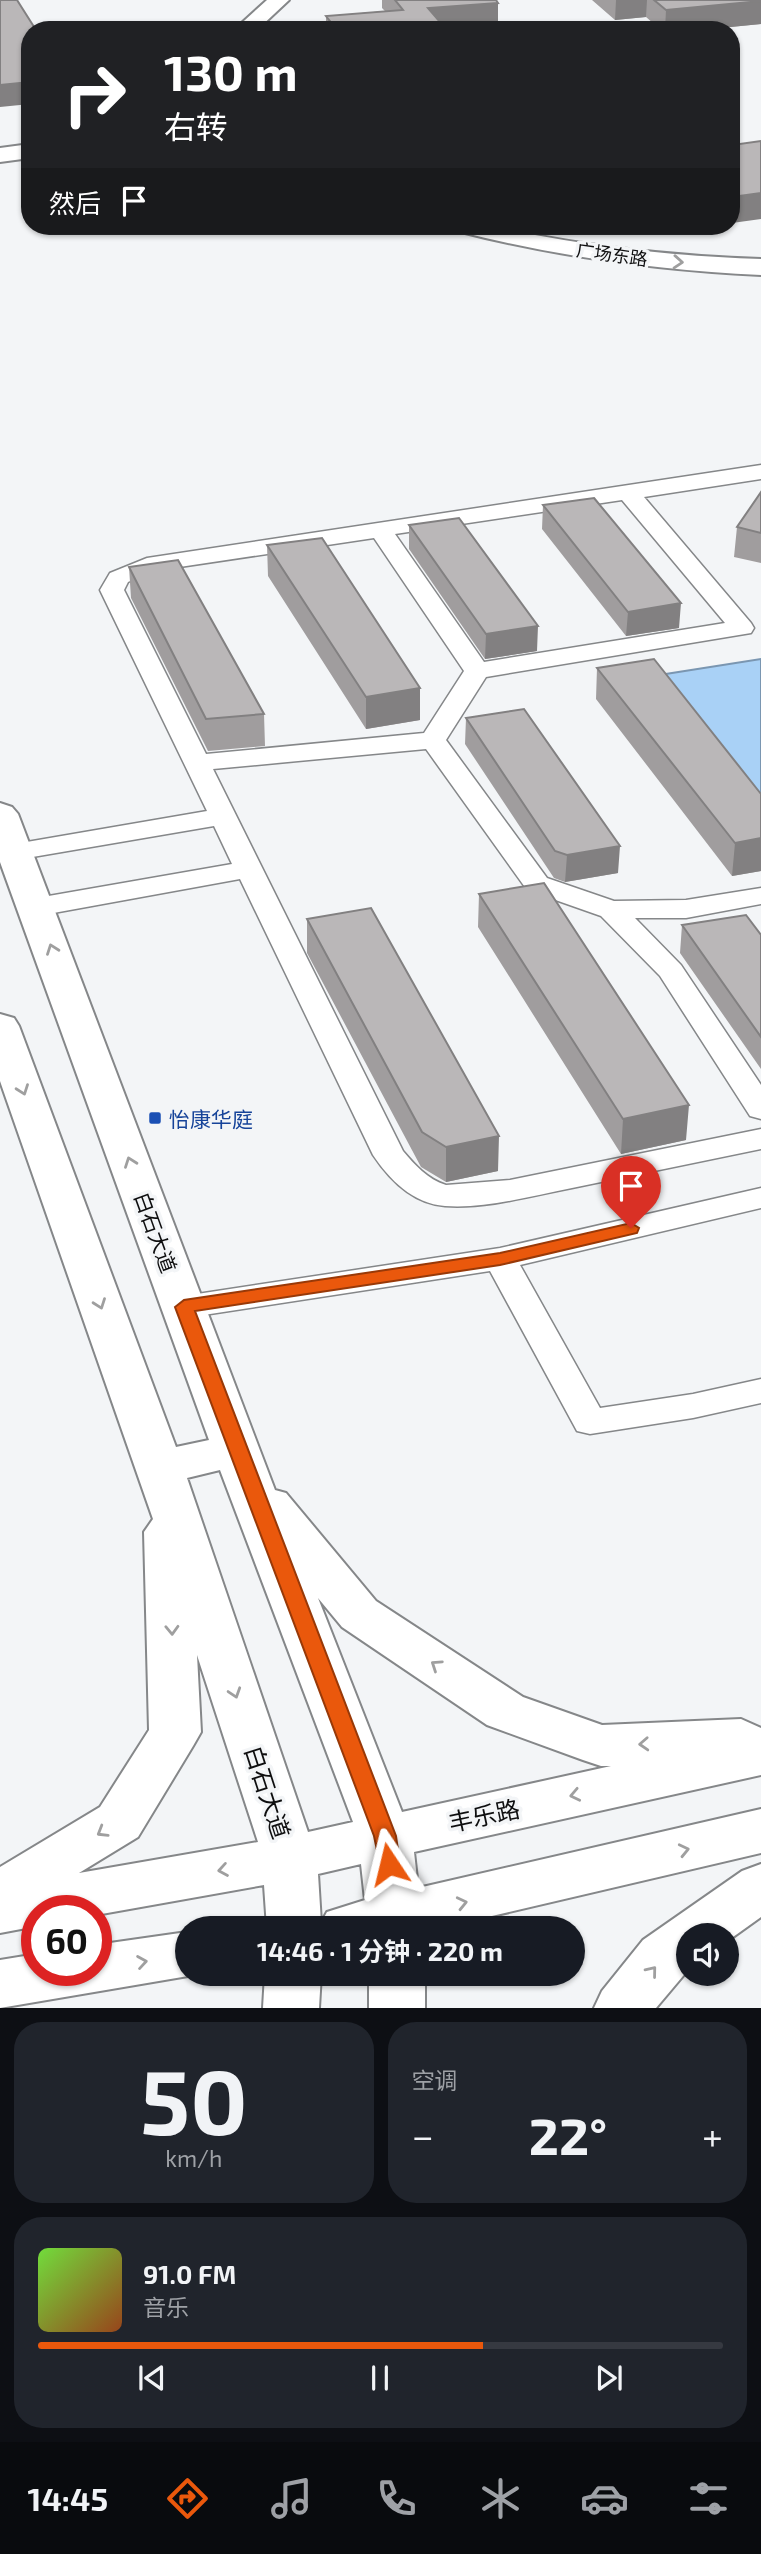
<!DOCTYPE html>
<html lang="zh">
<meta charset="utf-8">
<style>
body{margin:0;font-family:"Exo 2","Noto Sans SC",sans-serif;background:#20242c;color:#f1f3f6;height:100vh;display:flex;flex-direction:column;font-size:26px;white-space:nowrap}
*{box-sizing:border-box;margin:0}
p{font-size:23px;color:#9ea1a6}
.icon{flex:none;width:38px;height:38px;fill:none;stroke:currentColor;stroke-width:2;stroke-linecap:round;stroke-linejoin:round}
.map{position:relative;height:2008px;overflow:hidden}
.drawer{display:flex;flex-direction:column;gap:14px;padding:14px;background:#0d0f14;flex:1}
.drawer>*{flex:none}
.banner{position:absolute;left:21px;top:21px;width:719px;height:214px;border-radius:28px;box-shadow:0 2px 5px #0004;background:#202124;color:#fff;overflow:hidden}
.buttons{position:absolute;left:676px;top:1923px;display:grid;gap:14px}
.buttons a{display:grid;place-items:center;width:63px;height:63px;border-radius:50%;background:#171b24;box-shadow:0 2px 5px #0004;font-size:35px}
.speed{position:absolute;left:21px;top:1895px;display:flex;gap:14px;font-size:35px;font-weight:700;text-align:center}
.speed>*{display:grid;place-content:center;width:91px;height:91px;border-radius:50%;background:#171b24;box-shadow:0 2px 5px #0004;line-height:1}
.speed .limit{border:10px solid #d22;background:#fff;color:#111}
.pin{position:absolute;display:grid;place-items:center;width:60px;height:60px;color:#fff;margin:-72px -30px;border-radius:50% 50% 50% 0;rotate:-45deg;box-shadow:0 0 7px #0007}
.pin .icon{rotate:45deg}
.me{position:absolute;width:77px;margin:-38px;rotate:350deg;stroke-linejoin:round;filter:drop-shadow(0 0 5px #0008)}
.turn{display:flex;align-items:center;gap:24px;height:147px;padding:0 28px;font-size:32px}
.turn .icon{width:91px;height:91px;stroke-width:2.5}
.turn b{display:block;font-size:49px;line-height:60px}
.then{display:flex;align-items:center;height:66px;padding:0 28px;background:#0003;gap:14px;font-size:26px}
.big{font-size:52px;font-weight:700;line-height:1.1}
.drawer .tile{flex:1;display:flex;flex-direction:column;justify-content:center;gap:10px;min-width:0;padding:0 24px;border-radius:28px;background:#20242c}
.drawer .dial{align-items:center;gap:0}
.dial b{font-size:91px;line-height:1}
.song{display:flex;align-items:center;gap:21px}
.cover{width:84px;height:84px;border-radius:10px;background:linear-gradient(135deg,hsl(100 70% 55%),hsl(20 70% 35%))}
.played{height:7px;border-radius:4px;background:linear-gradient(90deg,#ea580c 65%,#363941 65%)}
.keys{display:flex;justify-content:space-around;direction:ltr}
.heat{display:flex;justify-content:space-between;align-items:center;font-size:38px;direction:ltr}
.drawer .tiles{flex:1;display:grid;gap:14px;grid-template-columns:1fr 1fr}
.tile:last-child{grid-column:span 2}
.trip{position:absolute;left:175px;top:1916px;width:410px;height:70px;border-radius:35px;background:#171b24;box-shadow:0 2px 5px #0004;font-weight:700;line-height:70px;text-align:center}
.tab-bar{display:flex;height:112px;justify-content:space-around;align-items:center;background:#090b0e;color:#9ea1a6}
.tab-bar .icon{width:49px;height:49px}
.tab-bar .on{color:#ea580c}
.tab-bar b{font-size:32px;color:#f1f3f6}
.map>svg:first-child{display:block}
.water{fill:#a9d1f6;stroke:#7a96b1;stroke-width:2}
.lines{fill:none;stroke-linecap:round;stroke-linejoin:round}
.minor-casing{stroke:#858789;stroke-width:3}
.major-casing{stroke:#858789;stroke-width:4}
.minor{fill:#fff;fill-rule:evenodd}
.major{fill:#fff;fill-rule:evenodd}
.wall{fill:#a09d9e}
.shaded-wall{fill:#828081}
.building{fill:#bab7b8;stroke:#828081;stroke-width:2}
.oneway{stroke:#9f9f9f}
.route{fill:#ea580c;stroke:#983908;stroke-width:2}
.transit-dot{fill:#1a4fb4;stroke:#f3f5f7;stroke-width:2.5}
.labels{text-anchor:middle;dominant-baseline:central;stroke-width:7;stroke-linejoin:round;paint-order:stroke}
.far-street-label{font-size:18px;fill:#0e0e0f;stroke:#f3f5f7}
.transit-label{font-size:21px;fill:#164399;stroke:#f3f5f7;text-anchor:start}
.street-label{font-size:21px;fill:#0e0e0f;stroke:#f3f5f7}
.near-street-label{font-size:24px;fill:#0e0e0f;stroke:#f3f5f7}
</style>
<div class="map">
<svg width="761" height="2008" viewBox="0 0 761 2008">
<rect width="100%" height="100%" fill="#f3f5f7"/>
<!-- water -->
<path class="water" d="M 761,659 L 761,811 L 653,676 Z"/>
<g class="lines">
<defs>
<path id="minor" d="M 761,465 L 761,479 L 644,497 L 751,623 L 754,628 L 751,633 L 486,677 L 446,740 L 547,878 L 614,901 L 686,900 L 761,888 L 761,904 L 686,918 L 635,918 L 681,965 L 761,1085 L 761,1119 L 750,1116 L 660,976 L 601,916 L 527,890 L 426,749 L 213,769 L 403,1151 C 415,1165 427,1179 446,1185 L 510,1180 L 761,1129 L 761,1149 C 698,1162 635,1175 572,1188 C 531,1196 486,1209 445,1206 C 413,1204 389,1179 373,1155 L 240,879 L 37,916 L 27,913 L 23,907 L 27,901 L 37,898 L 232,864 L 214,826 L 15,860 L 5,858 L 1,852 L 5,846 L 15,844 L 207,811 L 100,590 L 110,573 L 147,558 ZM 622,500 L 725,623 L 484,662 L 395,534 ZM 374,538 L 464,671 L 424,733 L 206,754 L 124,590 L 128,582 L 153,571 Z
M 761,1188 L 761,1208 L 520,1265 L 600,1408 L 693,1394 L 761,1379 L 761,1403 L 693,1418 L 590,1434 L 577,1431 L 490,1271 L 184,1318 L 172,1315 L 167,1307 L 172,1299 L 184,1296 L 500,1248 Z"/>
<path id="major" d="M 267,0 L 289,0 L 257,30 L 234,30 Z
M 30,144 L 30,158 L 0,162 L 0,148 Z
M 454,226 C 498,226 539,237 583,243 C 642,252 701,257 761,259 L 761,275 C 658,270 558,257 457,231 Z
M 0,803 L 12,807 L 18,814 L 275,1490 L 286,1493 L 376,1601 L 523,1697 L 602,1725 L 741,1719 L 761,1728 L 761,1775 L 414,1852 L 418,1888 L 761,1809 L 761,1853 L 441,1928 L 267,1928 L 264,1885 L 96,1915 L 96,1911 L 37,1911 L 37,1926 L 0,1933 L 0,1867 L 100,1807 L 149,1730 L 144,1532 L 153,1519 L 0,1081 L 0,1014 L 14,1018 L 19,1026 L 176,1447 L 209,1440 L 0,862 ZM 220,1470 L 353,1822 L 308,1832 L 187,1478 ZM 318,1598 L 342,1627 L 487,1725 L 583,1760 L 601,1766 L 611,1766 L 402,1812 ZM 197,1655 L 258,1842 L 79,1873 L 138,1837 L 193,1746 L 201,1732 ZM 361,1864 L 365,1900 L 327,1912 L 321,1923 L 318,1874 Z
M 761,1864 L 761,1917 L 726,1942 L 726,1936 L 688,1936 L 688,1970 L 656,2008 L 594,2008 L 602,1991 L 643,1940 L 742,1871 Z
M 187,1932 L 187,1974 L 200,1974 L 0,2008 L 0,1960 L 37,1954 L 37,1970 L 96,1970 L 96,1945 Z
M 265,1974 L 321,1974 L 319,2008 L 263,2008 Z
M 369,1974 L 425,1974 L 425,2008 L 369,2008 Z"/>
</defs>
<!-- minor casing -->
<use href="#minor" class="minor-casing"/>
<!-- major casing -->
<use href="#major" class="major-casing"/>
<!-- minor -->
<use href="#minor" class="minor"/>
<!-- major -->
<use href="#major" class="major"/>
</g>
<!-- wall -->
<path class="wall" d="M 382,0 L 496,0 L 498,3 L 498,25 L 448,30 L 326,30 L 326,16 L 385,11 L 382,8 Z
M 592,0 L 761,0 L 761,24 L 700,30 L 661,30 L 646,17 L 615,20 Z
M 648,226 L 708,226 L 656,233 Z
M 761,492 L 761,563 L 734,557 L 737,527 Z
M 543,505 L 679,628 L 626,636 L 542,529 Z
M 409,525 L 537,651 L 485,659 L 409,549 Z
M 267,545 L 420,720 L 366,729 L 268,576 Z
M 129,567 L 264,714 L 265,746 L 208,751 L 131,598 Z
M 597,668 L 761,794 L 761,871 L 732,876 L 596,699 Z
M 466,718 L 618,873 L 565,882 L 554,878 L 465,744 Z
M 479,894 L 686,1140 L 621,1154 L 478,927 Z
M 307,919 L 498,1171 L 446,1182 L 421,1167 L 307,953 Z
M 682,925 L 761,935 L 761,1069 L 680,953 Z"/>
<!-- shaded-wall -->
<path class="shaded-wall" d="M 616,0 L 647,0 L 646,17 L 615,20 Z
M 761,1 L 761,24 L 700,30 L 665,30 L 666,10 Z
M 498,3 L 498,25 L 448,30 L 428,30 L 428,8 Z
M 30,82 L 30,104 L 0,107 L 0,85 Z
M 761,193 L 761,219 L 732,223 L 732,197 Z
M 656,226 L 708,226 L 656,233 Z
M 681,603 L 679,628 L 626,636 L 628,612 Z
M 538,626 L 537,651 L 485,659 L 486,634 Z
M 420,688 L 420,720 L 366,729 L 366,697 Z
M 761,838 L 761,871 L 732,876 L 735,843 Z
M 620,846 L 618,873 L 565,882 L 567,855 Z
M 689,1105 L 686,1140 L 621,1154 L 623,1119 Z
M 499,1136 L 498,1171 L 446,1182 L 446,1147 Z"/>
<!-- building -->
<path class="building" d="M 0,0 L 17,0 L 36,30 L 56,27 L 66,30 L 30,30 L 30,82 L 0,85 Z
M 395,0 L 496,0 L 498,3 L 428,8 L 447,30 L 337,30 L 326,16 L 403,10 Z
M 654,0 L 761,0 L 761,1 L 666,10 Z
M 761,141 L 761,193 L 732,197 L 732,145 Z
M 761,492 L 761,533 L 737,527 Z
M 594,498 L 681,603 L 628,612 L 543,505 Z
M 459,518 L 538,626 L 486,634 L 409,525 Z
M 322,538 L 420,688 L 366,697 L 267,545 Z
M 178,560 L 264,714 L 206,719 L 129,567 Z
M 654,659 L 761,794 L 761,838 L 735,843 L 597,668 Z
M 524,709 L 620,846 L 567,855 L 555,851 L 466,718 Z
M 544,883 L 689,1105 L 623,1119 L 479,894 Z
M 371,908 L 499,1136 L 446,1147 L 422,1132 L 307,919 Z
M 746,915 L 761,935 L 761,1037 L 682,925 Z"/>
<!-- one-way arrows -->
<defs><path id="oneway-chevron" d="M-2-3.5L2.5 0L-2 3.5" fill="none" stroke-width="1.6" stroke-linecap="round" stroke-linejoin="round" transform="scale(1.75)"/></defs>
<g class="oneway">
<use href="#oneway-chevron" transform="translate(678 262) rotate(4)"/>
<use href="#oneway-chevron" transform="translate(52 949) rotate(-110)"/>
<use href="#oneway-chevron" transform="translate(23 1090) rotate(70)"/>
<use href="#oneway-chevron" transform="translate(130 1162) rotate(-110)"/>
<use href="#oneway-chevron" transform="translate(100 1304) rotate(70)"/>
<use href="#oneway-chevron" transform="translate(172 1630) rotate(88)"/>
<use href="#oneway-chevron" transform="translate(436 1665) rotate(-146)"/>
<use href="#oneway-chevron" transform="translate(235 1693) rotate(72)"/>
<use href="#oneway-chevron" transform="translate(644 1744) rotate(177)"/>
<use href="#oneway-chevron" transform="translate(575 1795) rotate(168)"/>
<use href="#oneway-chevron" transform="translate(102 1832) rotate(149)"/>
<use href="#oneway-chevron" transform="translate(684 1850) rotate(-13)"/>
<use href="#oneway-chevron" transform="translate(223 1870) rotate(170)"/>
<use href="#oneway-chevron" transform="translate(462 1903) rotate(-13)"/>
<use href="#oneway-chevron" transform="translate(142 1962) rotate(-9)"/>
<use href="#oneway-chevron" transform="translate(652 1971) rotate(-51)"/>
</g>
<!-- route -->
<path class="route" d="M 631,1223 L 639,1228 L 637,1233 L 500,1265 L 195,1311 L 396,1836 L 400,1864 L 397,1870 L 389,1873 L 381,1870 L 374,1836 L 175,1307 L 184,1300 L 500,1253 Z"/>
<!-- markers -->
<rect class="transit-dot" x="148" y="1111" width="14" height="14" rx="3.5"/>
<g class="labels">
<!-- far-street labels -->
<g class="far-street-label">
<text transform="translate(612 254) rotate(8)">广场东路</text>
</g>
<!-- transit labels -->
<g class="transit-label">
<text x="169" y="1118">怡康华庭</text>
</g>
<!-- street labels -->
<g class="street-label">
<text transform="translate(156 1232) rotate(70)">白石大道</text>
</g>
<!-- near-street labels -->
<g class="near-street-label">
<text transform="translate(268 1792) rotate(72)">白石大道</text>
<text transform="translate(484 1815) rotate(-12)">丰乐路</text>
</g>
</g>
</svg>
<div class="buttons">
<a><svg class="icon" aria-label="sound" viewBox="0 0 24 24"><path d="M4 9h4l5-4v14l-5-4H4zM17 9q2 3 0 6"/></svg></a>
</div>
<div class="speed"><div class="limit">60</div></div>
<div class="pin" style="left:631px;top:1228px;background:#d93025"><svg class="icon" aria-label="arrive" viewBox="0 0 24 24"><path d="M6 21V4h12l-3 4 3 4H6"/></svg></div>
<svg class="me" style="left:389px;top:1864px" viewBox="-20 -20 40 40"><path d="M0-17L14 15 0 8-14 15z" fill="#ea580c" stroke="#fff" stroke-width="4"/></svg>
<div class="trip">14:46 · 1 分钟 · 220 m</div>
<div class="banner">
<div class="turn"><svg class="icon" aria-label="right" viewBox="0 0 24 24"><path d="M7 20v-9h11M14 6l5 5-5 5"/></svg><div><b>130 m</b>右转</div></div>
<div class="then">然后<svg class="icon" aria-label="arrive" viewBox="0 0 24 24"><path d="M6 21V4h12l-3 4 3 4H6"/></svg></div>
</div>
</div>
<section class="drawer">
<div class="tiles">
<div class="tile dial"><b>50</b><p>km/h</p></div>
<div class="tile"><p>空调</p>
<div class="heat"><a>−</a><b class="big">22°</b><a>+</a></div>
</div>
<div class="tile">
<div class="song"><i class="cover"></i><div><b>91.0 FM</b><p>音乐</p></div></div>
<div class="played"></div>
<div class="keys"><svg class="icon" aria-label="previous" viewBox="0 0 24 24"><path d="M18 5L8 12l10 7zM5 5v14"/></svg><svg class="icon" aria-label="pause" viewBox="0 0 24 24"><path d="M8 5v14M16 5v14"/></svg><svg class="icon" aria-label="next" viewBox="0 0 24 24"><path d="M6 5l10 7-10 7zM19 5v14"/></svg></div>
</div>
</div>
</section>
<nav class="tab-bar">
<b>14:45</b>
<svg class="icon on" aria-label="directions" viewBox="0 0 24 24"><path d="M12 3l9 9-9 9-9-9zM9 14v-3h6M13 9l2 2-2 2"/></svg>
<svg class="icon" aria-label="music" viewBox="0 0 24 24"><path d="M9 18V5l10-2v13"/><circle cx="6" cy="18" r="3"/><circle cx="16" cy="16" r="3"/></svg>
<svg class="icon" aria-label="phone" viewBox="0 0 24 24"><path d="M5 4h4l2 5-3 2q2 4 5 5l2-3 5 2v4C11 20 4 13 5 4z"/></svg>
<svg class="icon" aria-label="climate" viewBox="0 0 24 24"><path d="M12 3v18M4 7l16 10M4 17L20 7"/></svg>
<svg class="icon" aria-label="car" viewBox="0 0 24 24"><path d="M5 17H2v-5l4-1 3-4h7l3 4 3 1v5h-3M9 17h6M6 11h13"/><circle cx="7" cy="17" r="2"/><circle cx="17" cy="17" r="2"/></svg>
<svg class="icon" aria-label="filters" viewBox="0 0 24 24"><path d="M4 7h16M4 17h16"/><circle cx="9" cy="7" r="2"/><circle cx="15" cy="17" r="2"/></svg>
</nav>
